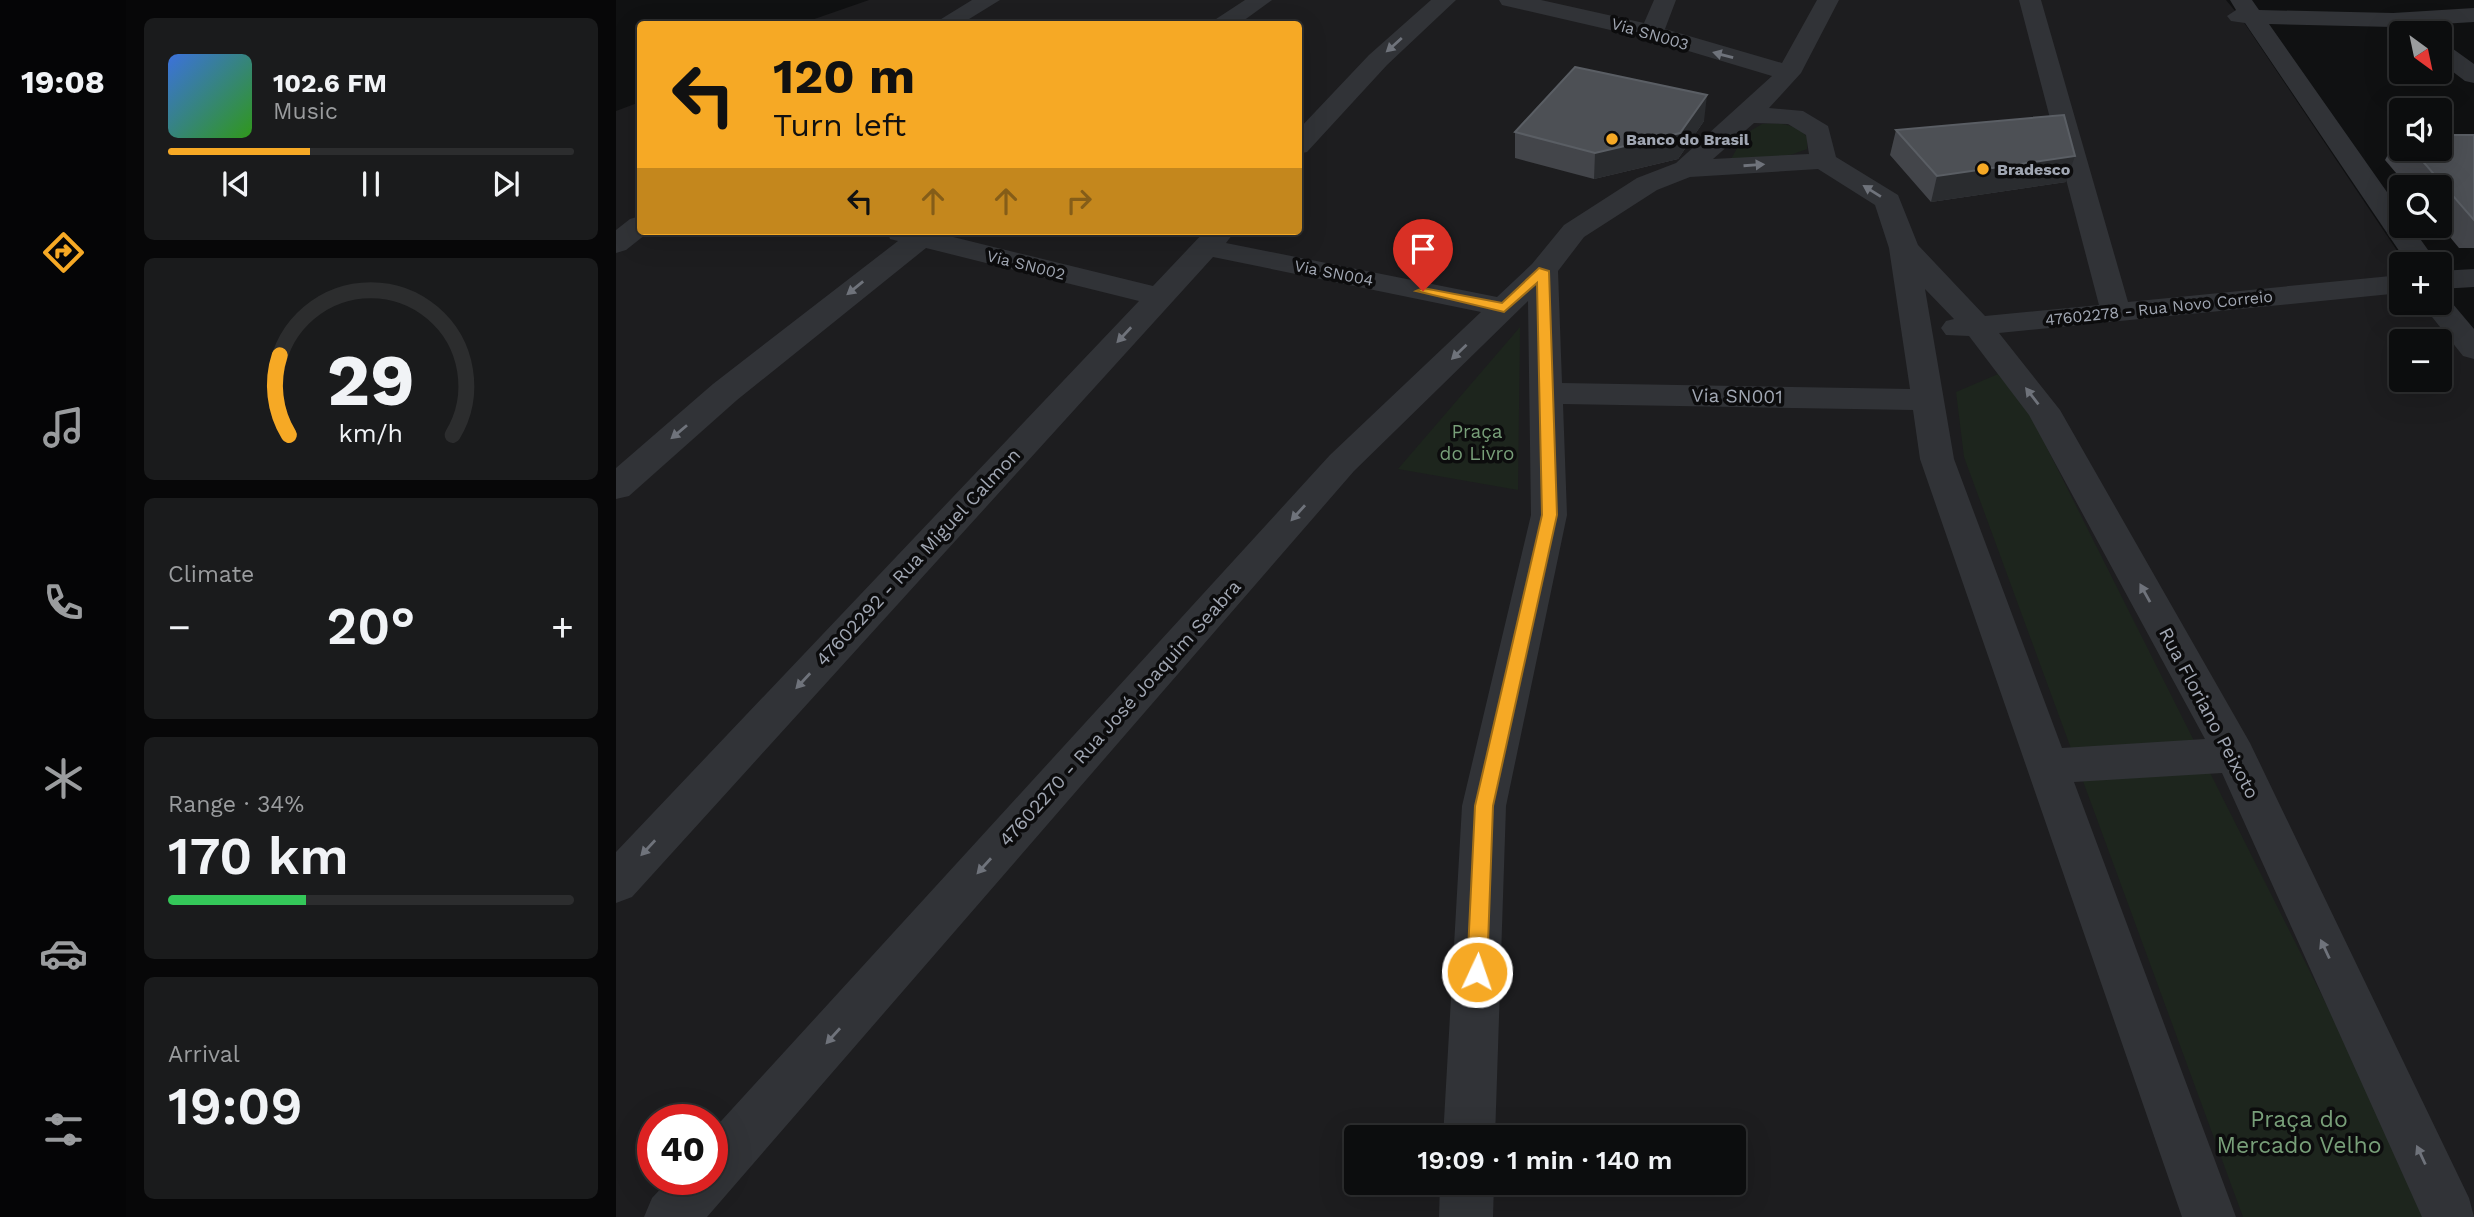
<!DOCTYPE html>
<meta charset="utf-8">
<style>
body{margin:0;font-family:"Work Sans",sans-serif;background:#1a1b1c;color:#f1f3f6;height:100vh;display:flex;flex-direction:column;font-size:26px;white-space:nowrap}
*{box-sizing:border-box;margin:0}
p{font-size:23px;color:#9a9c9e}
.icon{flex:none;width:38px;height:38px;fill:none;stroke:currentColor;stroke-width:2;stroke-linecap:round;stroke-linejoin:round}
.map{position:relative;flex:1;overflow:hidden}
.sheet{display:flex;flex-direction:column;gap:18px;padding:18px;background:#070708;width:490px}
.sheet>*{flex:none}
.hud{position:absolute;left:21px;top:21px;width:665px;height:214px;border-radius:7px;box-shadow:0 7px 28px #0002,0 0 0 2px #2c2d2e;background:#f6a925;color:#111;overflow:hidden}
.needle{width:46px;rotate:147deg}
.controls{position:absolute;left:1773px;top:21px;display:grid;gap:14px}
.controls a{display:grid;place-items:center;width:63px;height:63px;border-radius:7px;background:#0c0d0e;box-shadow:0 7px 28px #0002,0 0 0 2px #2c2d2e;font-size:35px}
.speed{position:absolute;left:21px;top:1104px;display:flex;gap:14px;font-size:35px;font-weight:700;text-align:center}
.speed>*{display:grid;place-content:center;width:91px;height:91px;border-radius:50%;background:#0c0d0e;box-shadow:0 7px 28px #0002,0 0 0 2px #2c2d2e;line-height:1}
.speed .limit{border:10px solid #d22;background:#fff;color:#111}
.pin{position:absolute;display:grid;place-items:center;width:60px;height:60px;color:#fff;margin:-72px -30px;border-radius:50% 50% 50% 0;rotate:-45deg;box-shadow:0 0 7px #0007}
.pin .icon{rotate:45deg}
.me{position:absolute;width:77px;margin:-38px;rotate:3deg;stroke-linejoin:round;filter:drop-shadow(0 0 5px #0008)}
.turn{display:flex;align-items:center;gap:24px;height:147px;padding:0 21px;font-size:32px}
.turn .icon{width:91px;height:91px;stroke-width:2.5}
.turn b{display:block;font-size:49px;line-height:60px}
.lanes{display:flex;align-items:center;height:66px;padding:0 21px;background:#0003;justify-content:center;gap:35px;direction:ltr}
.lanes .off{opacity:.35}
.big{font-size:52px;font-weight:600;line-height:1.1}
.sheet .card{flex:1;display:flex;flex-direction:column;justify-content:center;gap:10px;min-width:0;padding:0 24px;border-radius:10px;background:#1a1b1c}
.sheet .dial{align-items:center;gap:0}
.dial svg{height:182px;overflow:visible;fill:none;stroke:#2c2d2e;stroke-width:7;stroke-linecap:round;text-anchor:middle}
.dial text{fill:#f1f3f6;stroke:none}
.song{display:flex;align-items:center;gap:21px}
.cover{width:84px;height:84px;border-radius:10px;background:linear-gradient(135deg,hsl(220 70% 55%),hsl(110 70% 35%))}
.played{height:7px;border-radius:4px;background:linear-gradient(90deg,#f6a925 35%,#2c2d2e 35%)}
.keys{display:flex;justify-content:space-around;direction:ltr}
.heat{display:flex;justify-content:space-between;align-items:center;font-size:38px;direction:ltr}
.charge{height:10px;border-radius:5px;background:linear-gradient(90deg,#34c759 34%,#2c2d2e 0)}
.trip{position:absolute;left:728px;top:1125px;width:402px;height:70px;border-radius:7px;background:#0c0d0e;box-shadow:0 7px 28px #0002,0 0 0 2px #2c2d2e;font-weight:600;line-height:70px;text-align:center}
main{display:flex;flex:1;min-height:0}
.tab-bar{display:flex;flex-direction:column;width:126px;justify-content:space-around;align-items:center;background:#050506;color:#9a9c9e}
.tab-bar .icon{width:49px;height:49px}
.tab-bar .current{color:#f6a925}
.tab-bar b{font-size:32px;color:#f1f3f6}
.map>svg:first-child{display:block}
.built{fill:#1d1d1f;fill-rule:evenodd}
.green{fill:#1d251d}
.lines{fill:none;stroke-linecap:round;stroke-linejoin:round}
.minor{fill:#313337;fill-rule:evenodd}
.wall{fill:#43454a}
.shaded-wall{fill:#2a2c2f}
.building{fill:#4d5055;stroke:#5a5e64;stroke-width:2}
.oneway{fill:#6f737b}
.route{fill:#f6a925;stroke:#a06e18;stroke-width:2}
.poi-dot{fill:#f6a925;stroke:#0c0c0d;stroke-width:2.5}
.labels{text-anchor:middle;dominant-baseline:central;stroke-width:7;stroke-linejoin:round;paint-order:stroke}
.far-street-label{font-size:16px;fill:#a1a7b3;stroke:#0c0c0d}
.far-poi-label{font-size:16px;font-weight:bold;fill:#a1a7b3;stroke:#0c0c0d;text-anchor:start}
.street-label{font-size:19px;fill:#a1a7b3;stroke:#0c0c0d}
.park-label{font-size:19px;fill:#789f79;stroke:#0c0c0d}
.near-park-label{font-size:23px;fill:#789f79;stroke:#0c0c0d}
</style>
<main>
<nav class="tab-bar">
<b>19:08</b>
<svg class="icon current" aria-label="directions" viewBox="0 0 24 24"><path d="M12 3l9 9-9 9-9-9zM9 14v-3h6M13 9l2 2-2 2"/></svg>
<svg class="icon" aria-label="music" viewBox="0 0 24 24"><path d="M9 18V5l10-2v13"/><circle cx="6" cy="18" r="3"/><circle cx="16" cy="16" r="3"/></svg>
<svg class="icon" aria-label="phone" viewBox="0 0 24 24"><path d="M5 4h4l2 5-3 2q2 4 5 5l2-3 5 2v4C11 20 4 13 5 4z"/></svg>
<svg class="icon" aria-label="climate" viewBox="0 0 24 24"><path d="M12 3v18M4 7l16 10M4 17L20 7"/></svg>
<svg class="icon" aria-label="car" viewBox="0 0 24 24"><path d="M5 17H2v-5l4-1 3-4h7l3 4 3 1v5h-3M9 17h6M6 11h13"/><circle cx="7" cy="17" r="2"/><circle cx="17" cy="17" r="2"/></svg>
<svg class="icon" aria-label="filters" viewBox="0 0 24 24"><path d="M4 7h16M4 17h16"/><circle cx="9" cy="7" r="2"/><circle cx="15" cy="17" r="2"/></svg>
</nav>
<section class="sheet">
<div class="card">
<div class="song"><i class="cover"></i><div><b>102.6 FM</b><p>Music</p></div></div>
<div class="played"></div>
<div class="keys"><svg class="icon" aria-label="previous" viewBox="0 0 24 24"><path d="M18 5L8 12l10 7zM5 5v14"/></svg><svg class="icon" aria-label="pause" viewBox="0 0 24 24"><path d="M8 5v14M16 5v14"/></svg><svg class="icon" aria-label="next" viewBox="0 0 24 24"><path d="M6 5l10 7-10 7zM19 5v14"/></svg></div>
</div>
<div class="card dial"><svg viewBox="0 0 100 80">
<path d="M14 69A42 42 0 1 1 86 69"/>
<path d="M14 69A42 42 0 0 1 10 34" stroke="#f6a925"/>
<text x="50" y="56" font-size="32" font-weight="700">29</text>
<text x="50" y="72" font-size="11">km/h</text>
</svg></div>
<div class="card"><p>Climate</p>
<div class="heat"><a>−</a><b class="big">20°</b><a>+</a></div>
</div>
<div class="card"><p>Range · 34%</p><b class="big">170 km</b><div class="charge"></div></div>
<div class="card"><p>Arrival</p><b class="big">19:09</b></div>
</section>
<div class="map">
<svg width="1858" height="1217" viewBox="0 0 1858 1217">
<rect width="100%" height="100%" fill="#101112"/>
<!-- built -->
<path class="built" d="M 253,0 L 1610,0 L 1625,18 L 1790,264 L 1785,264 L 1785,303 L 1820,303 L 1858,349 L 1858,1217 L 0,1217 L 0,111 L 24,102 L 24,231 L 682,231 L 682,24 L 184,24 ZM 1785,341 L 1824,341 L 1824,380 L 1785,380 ZM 37,1120 L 96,1120 L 96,1180 L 37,1180 ZM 740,1138 L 1118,1138 L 1118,1183 L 740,1183 Z"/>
<!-- green -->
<path class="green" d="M 1146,124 C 1163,123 1180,123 1191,137 L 1191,149 L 1169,157 L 1115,159 L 1129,134 Z
M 904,327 L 902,490 L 782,469 Z
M 1382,374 L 1412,410 L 1817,1217 L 1627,1217 L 1348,457 L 1340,392 Z"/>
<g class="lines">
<!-- minor -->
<path class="minor" d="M 356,0 L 384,0 L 345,24 L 317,24 Z
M 629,0 L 656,0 L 623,24 L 597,24 L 600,19 Z
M 815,0 L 840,0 L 771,65 L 691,152 L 682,154 L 682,130 L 753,55 Z
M 883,0 L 925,0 L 1028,23 L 1038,0 L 1060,0 L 1049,29 L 1166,63 L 1201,0 L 1223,0 L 1185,73 L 1153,108 L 1187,111 L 1212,126 L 1220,157 L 1282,195 L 1302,245 L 1369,316 L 1483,305 L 1403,0 L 1425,0 L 1512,302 L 1785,275 L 1785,293 L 1383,333 L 1444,410 L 1634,743 L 1853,1198 L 1858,1217 L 1806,1217 L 1606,773 L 1458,782 L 1620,1217 L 1566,1217 L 1304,459 L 1297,410 L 947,404 L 951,515 L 890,806 L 879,1138 L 827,1138 L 846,806 L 915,515 L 912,301 L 738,471 L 91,1217 L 28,1217 L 36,1198 L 53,1180 L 96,1180 L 96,1131 L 714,455 L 865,312 L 597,257 L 16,897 L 0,903 L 0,852 L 523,301 L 310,248 L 121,400 L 13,496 L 0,499 L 0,468 L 97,384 L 282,241 L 274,239 L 271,231 L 327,231 L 325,234 L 537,286 L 589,231 L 619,231 L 610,243 L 881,297 L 916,264 L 948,225 L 1021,178 L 1060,163 L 1156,76 L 1029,38 L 886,5 ZM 1138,123 L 1172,124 L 1190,135 L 1193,154 L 1097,159 ZM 1202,169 L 1259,205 L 1273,248 L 1294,389 L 946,383 L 942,271 L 968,237 L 1041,190 L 1074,177 ZM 1309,289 L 1338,319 L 1330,321 L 1325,328 L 1330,335 L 1353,336 L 1413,415 L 1589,739 L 1446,748 L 1338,459 Z
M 1614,0 L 1636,0 L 1643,10 L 1777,13 L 1858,8 L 1858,22 L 1777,27 L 1653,24 L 1785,212 L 1785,226 L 1795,226 L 1822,264 L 1792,264 L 1629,23 L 1615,21 L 1611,16 L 1620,10 Z
M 1824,44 L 1833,46 L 1858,64 L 1858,83 L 1849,81 L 1824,62 Z
M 24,216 L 24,231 L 34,231 L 10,250 L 0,253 L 0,230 L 14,219 Z
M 1858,269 L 1858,287 L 1824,289 L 1824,271 Z
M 1824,295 L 1831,297 L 1858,329 L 1858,359 L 1847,356 L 1805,303 L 1824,303 Z
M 824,1183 L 878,1183 L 877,1217 L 823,1217 Z"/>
</g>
<!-- wall -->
<path class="wall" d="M 1088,121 L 1062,159 L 978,179 L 899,158 L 899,132 Z
M 1280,130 L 1450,182 L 1315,202 L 1274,155 Z
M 1783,134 L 1785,134 L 1785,149 L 1824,149 L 1858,135 L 1858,248 L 1843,248 L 1824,225 L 1824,187 L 1792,187 L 1769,160 Z"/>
<!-- shaded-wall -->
<path class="shaded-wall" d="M 1091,95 L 1088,121 L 1062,159 L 978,179 L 979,153 Z
M 1459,156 L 1450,182 L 1315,202 L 1321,176 Z"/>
<!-- building -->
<path class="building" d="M 959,67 L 1091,95 L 1064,133 L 979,153 L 899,132 Z
M 1448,115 L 1459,156 L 1321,176 L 1280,130 Z
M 1824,135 L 1858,135 L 1858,220 L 1796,149 L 1824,149 Z"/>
<!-- one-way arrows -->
<defs><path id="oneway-solid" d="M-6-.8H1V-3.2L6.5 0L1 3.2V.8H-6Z" transform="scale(1.75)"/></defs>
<g class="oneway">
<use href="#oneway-solid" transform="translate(778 45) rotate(138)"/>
<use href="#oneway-solid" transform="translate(1107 55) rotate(-165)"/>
<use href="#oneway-solid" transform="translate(1138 165) rotate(-4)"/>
<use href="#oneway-solid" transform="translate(1256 191) rotate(-148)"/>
<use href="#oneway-solid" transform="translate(239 288) rotate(141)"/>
<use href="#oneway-solid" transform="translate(508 335) rotate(133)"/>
<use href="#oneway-solid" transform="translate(843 352) rotate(136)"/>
<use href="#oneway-solid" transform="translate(1416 396) rotate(-128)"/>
<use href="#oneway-solid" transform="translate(63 432) rotate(140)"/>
<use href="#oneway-solid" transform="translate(682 513) rotate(132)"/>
<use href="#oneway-solid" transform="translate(1529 593) rotate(-119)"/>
<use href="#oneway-solid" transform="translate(187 681) rotate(133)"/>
<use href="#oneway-solid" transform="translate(32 848) rotate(133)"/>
<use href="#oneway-solid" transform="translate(368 866) rotate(132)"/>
<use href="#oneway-solid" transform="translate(1709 949) rotate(-115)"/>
<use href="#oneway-solid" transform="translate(217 1036) rotate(132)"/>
<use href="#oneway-solid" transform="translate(1805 1155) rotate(-115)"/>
</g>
<!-- route -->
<path class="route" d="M 923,268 L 933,271 L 941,515 L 877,806 L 871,972 L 868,979 L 861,981 L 854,979 L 851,972 L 859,806 L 926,515 L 921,283 L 888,312 L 800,291 L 807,288 L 886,303 Z"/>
<!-- markers -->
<g class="poi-dot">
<circle cx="996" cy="139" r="7"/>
<circle cx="1367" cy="169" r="7"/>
</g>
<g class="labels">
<!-- far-street labels -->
<g class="far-street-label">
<text transform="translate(1034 34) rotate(16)">Via SN003</text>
<text transform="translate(410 265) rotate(14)">Via SN002</text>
<text transform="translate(718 273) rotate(11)">Via SN004</text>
<text transform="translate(1543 308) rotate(-6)">47602278 - Rua Novo Correio</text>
</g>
<!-- far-poi labels -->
<g class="far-poi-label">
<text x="1010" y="139">Banco do Brasil</text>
<text x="1381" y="169">Bradesco</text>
</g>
<!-- street labels -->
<g class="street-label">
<text transform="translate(1121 396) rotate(1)">Via SN001</text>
<text transform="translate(302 557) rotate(-47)">47602292 - Rua Miguel Calmon</text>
<text transform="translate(504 713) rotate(-48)">47602270 - Rua José Joaquim Seabra</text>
<text transform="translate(1593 713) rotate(62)">Rua Floriano Peixoto</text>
</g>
<!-- park labels -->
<g class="park-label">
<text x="861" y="431">Praça<tspan x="861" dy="22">do Livro</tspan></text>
</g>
<!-- near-park labels -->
<g class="near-park-label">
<text x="1683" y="1119">Praça do<tspan x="1683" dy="26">Mercado Velho</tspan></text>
</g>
</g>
</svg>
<div class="controls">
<a><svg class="needle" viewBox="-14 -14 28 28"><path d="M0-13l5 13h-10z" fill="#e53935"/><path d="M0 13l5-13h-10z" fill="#9a9c9e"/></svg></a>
<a><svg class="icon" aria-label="sound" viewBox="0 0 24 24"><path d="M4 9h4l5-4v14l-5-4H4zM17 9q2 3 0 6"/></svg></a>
<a><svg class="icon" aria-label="search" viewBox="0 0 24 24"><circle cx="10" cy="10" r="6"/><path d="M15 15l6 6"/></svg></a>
<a>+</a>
<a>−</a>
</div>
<div class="speed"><div class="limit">40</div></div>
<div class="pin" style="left:807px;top:291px;background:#d93025"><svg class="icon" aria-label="arrive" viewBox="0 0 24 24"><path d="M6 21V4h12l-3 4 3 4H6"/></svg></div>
<svg class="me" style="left:861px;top:972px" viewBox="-20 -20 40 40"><circle r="17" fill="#f6a925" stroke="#fff" stroke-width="3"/><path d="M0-11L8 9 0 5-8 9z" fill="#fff"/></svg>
<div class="trip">19:09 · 1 min · 140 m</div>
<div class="hud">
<div class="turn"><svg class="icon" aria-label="left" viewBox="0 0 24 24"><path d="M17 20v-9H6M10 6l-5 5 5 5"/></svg><div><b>120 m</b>Turn left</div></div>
<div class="lanes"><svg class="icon" aria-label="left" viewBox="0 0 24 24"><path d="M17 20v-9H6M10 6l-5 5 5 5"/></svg><svg class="icon off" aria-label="ahead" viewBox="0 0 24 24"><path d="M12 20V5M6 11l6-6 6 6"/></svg><svg class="icon off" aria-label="ahead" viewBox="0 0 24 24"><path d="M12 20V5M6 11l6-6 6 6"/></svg><svg class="icon off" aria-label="right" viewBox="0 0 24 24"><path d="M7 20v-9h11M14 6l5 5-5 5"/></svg></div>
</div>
</div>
</main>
